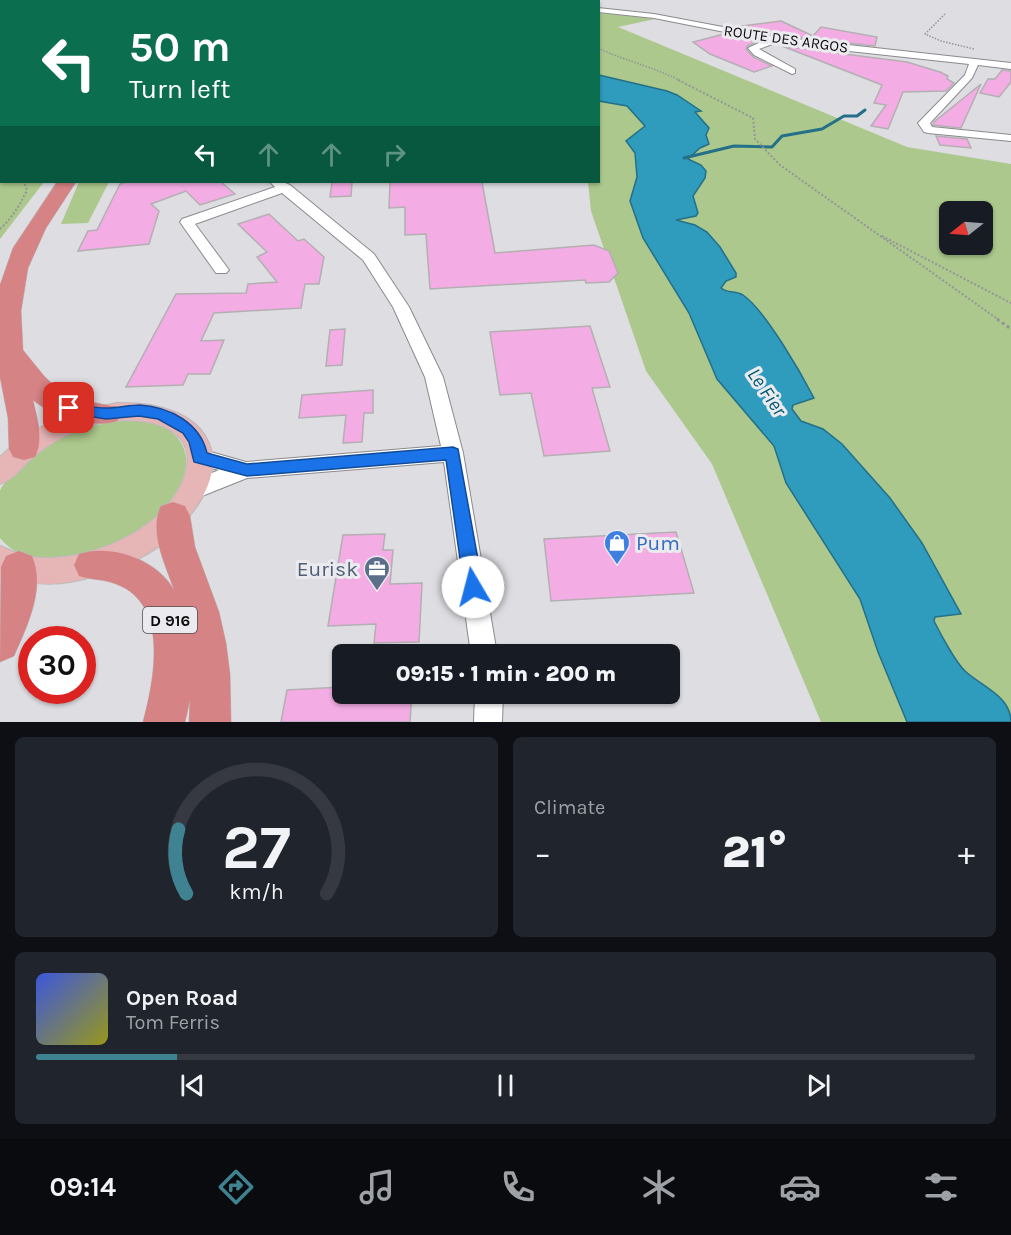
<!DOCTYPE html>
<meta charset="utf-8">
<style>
body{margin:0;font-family:Karla,sans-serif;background:#20242c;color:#f1f3f6;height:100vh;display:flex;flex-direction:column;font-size:22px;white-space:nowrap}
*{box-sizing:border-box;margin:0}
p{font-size:20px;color:#9ea1a6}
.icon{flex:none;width:33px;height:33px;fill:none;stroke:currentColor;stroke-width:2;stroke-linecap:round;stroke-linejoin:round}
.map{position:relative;height:722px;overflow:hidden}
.sheet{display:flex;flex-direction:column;gap:15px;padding:15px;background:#0d0f14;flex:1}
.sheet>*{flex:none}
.top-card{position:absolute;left:0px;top:0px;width:600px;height:183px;box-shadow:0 2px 4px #0004;background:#0b6e4f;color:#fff;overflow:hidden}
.needle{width:39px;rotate:253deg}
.controls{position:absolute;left:939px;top:201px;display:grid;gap:12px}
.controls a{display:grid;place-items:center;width:54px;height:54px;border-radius:9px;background:#171b24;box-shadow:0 2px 4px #0004;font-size:30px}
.speed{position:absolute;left:18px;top:626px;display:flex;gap:12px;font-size:30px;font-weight:700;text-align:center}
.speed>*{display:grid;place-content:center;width:78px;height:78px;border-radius:50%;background:#171b24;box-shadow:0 2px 4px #0004;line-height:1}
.speed .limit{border:9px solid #d22;background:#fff;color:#111}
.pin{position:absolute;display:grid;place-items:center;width:51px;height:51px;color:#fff;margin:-26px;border-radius:12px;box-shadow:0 3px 9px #0006}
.me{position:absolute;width:66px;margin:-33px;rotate:352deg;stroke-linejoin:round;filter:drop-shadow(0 0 4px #0008)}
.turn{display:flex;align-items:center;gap:21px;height:126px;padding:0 30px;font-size:27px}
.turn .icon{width:78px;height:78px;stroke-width:2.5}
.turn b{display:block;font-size:42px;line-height:51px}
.lanes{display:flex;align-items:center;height:57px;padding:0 30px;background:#0003;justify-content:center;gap:30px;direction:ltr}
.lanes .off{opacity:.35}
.big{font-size:45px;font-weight:800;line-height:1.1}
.sheet .widget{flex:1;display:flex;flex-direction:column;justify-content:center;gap:9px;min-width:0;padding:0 21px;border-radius:9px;background:#20242c}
.sheet .dial{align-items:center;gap:0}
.dial svg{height:156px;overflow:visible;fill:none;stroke:#363941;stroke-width:7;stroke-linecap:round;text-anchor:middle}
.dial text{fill:#f1f3f6;stroke:none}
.song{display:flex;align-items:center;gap:18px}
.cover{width:72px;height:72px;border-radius:9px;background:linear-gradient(135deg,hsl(230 70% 55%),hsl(60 70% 35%))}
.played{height:6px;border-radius:3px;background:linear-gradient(90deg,#3f8292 15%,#363941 15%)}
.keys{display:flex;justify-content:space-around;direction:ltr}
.heat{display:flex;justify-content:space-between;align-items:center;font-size:33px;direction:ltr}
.sheet .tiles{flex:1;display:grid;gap:15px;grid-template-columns:1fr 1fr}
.widget:last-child{grid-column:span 2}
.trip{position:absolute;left:332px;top:644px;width:348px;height:60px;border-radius:9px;background:#171b24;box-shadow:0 2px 4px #0004;font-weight:800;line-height:60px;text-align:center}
.dock{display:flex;height:96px;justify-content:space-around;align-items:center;background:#090b0e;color:#9ea1a6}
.dock .icon{width:42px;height:42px}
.dock .selected{color:#3f8292}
.dock b{font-size:27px;color:#f1f3f6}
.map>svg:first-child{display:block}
.green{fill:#acc88c;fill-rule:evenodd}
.water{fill:#2f9bbd;stroke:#247088;stroke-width:1.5}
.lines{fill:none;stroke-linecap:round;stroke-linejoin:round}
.stream{stroke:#247088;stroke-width:3}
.building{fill:#f3ade4;stroke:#b3afb2;stroke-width:1.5}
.minor-casing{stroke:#8a8a8e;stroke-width:2}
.major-casing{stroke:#bbb;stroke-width:2}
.highway-casing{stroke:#bbb;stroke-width:1}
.path-far2{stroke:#959599;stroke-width:1.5;stroke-dasharray:1.5 1.5;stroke-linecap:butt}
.path-far1{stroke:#959599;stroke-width:2;stroke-dasharray:2 2;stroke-linecap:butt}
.path{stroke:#959599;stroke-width:3;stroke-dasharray:3 3;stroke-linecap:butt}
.minor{fill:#fff;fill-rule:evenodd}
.major{fill:#e6b5b6;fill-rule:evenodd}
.highway{fill:#d68385;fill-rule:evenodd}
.route{fill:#1a73e8;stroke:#114b97;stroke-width:1.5}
.labels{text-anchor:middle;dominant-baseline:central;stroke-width:6;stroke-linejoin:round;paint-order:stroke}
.far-street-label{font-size:15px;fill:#0b0b0d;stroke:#ebebef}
.shield{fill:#ebebef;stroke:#4e4e51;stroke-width:1.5}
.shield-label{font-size:16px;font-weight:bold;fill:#0b0b0d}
.water-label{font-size:20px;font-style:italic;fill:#005a72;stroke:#ebebef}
.near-shop-label{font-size:21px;fill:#366cbe;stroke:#ebebef;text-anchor:start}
.near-service-label{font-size:21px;fill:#4e5e75;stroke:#ebebef;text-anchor:end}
</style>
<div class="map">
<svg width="1011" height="722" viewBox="0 0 1011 722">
<rect width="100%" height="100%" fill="#dedde2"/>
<!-- green -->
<path class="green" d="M 0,0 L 163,1 L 2,2 L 2,182 L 44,182 L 0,239 Z
M 599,13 L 655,19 L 618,27 L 907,147 L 1011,164 L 1011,722 L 821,722 L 712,464 L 646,371 L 591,211 L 588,182 L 598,182 ZM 950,212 L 982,212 L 982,244 L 950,244 Z
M 79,182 L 109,182 L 88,223 L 61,224 Z
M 126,420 C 141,421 158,422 170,431 C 210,461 167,512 139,532 C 114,549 82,559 52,559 C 31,559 14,555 0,538 C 0,524 0,505 0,491 C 2,485 7,480 11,476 C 39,440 83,425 126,420 Z"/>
<!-- water -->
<path class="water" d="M 599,75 L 667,91 L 677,95 L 701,111 L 695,112 L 709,128 L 706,135 L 709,144 L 700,148 L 688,159 L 701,165 L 706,171 L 705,178 L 693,196 L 698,213 L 696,216 L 676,220 L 695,225 L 707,232 L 720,247 L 736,273 L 736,277 L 726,281 L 721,288 C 728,294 736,290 743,295 C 765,310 801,373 814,398 L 793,405 L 792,409 L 801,421 L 823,429 L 842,444 L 890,498 L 922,543 L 961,614 L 935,617 L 934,621 C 940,633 956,663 965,671 C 981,686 1011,696 1011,722 L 907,722 L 878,652 L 860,599 L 786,483 L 774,446 L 717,379 L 689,313 L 643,238 L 630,201 L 637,177 L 635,153 L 626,141 L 645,126 L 627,106 L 599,101 Z"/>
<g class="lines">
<!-- stream -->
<path class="stream" d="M 684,158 L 734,146 L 772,147 L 782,136 L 822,129 L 844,116 L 857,116 L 865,110"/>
</g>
<!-- building -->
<path class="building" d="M 781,21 L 813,36 L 821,27 L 877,37 L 875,46 L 776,35 L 734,27 Z
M 724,34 L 758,41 L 747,46 L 746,49 L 753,57 L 772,66 L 754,72 L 710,54 L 693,42 Z
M 782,46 L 907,62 L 940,72 L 948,76 L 947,79 L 954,83 L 946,91 L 903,92 L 888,129 L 871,126 L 886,105 L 874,103 L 882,85 Z
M 1002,70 L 1011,71 L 1011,82 L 999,97 L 980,93 L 988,79 L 995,79 Z
M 981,84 L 961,128 L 933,125 L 934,122 Z
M 936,136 L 967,139 L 971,148 L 940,145 Z
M 126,182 L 221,182 L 235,194 L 200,205 L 186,191 L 151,204 L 159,211 L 149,244 L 78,251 L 88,231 L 97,230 L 120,184 Z
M 332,182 L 352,182 L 351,196 L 330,197 Z
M 390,182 L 482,182 L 495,253 L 594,245 L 609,251 L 618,273 L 609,282 L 586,283 L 585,280 L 430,289 L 426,234 L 405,235 L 405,207 L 389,208 Z
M 269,214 L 298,241 L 304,239 L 324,257 L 319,284 L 305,284 L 301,308 L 214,313 L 201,341 L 224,340 L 210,374 L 188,374 L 183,385 L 126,387 L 176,294 L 246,293 L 248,284 L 277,282 L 257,257 L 267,252 L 238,224 Z
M 590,326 L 610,387 L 592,388 L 610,451 L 544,456 L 531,393 L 500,395 L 490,332 Z
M 345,329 L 342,365 L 326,366 L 330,330 Z
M 373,390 L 373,413 L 364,413 L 362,442 L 343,443 L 346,415 L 299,418 L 302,395 Z
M 676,532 L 694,593 L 551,601 L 544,539 Z
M 385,534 L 383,550 L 393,550 L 390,584 L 422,583 L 419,642 L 374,643 L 376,624 L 328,626 L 343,535 Z
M 342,687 L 342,693 L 412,693 L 410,722 L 281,722 L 287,690 Z"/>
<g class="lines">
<defs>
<path id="minor" d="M 277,0 L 285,0 L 286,2 L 278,2 Z
M 348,0 L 356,0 L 347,2 Z
M 407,0 L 440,0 L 443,2 L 408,2 Z
M 466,0 L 481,2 L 467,2 Z
M 598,8 L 654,14 L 776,37 L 1011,63 L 1011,69 L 978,65 L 972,78 L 930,123 L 932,127 L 1011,135 L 1011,141 L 928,133 L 924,132 L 918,123 L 965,75 L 969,64 L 775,43 L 759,49 L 795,69 L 795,73 L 792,74 L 754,55 L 748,48 L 765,40 L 654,18 L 598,12 Z
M 270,182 L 283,182 L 290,185 L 374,254 L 409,307 L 443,377 L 463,453 L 497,654 L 471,654 L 444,462 L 247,478 L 192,500 L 184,497 L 181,491 L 184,485 L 219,470 L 193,463 L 190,457 L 193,451 L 200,449 L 246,462 L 441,446 L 425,377 L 393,307 L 363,260 L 282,193 L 195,224 L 229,270 L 226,273 L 216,273 L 180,222 L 182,219 L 275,187 Z
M 475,693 L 503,693 L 502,722 L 474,722 Z"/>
<path id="major" d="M 117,403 C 205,400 246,457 180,527 C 159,551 128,566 98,575 C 65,586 33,588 0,574 L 0,546 C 9,549 17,554 25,556 C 78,566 155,536 180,487 C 210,426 144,414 100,423 C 75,429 50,442 31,459 C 21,468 13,480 0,484 L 0,457 C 32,425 74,410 117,403 Z"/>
<path id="highway" d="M 74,0 L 86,0 L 73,2 Z
M 57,182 L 76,182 L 46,228 L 28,268 L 21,311 L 23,350 L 44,376 L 61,392 L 75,399 L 117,407 L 122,414 L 117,421 C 92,429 53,417 33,400 C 37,418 44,440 35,457 L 24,460 L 13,457 L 9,449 L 8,418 L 0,377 L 0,285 L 13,248 Z
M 173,502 L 185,506 L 190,516 L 195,547 L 219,612 L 226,643 L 230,674 L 231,722 L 189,722 L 190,700 L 185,722 L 143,722 C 154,680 170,604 116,584 C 104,579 91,580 79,576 L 74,565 L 79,554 C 111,543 158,560 174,590 C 166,565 148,532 161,506 Z
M 19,551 L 32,556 C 46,587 27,627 14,656 L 0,662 L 1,567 L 6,556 Z"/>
</defs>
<!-- minor casing -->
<use href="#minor" class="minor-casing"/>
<!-- major casing -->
<use href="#major" class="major-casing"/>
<!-- highway casing -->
<use href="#highway" class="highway-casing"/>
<!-- path-far2 -->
<path class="path-far2" d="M 100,2 L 102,0
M 945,14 L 925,34 L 941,41 L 974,49
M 598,48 C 625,61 654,67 681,81"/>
<!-- path-far1 -->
<path class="path-far1" d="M 678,80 L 753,118 L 755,139 L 780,165 L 999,320
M 0,229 C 12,218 20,205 27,190 L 24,182
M 882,236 L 1011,303"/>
<!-- path -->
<path class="path" d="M 997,319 L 1011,329"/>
<!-- minor -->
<use href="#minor" class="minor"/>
<!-- major -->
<use href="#major" class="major"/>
<!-- highway -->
<use href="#highway" class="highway"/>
</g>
<!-- route -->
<path class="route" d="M 69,403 C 81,405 94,408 107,408 C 118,408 129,405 140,405 C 170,407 200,423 207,453 L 247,464 L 453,447 L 458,449 L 483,587 L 480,593 L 473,595 L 467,593 L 464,587 L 446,460 L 247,476 L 194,462 L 189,442 L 183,433 L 158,419 L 139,416 L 106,419 L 64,412 L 62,408 L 64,405 Z"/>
<!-- icons -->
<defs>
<symbol id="shop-pin" viewBox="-11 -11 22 30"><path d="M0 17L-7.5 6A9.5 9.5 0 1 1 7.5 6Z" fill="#3f7fe0" stroke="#ebebef"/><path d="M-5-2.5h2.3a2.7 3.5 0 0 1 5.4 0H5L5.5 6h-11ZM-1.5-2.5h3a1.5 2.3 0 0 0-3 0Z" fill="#fff"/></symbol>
<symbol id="office-pin" viewBox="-11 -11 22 30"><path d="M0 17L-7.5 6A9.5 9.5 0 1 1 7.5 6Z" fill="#5c6f8a" stroke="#ebebef"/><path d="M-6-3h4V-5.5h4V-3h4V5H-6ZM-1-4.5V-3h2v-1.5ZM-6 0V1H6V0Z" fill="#fff"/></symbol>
</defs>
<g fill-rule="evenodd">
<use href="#shop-pin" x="602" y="528" width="30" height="40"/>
<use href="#office-pin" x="362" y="554" width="30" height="40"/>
</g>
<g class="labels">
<!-- far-street labels -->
<g class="far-street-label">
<text transform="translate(786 39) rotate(8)">ROUTE DES ARGOS</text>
</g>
<!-- shield labels -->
<rect class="shield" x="143" y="607" width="54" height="26" rx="4.5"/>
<g class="shield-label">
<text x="170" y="620">D 916</text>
</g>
<!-- water labels -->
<g class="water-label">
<text transform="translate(767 392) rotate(56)">Le Fier</text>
</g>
<!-- near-shop labels -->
<g class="near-shop-label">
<text x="636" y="543">Pum</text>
</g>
<!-- near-service labels -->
<g class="near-service-label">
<text x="358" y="569">Eurisk</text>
</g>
</g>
</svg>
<div class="controls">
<a><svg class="needle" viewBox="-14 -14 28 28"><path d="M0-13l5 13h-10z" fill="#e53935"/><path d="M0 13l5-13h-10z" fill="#9ea1a6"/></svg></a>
</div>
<div class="speed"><div class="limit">30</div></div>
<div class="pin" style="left:69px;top:408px;background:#d93025"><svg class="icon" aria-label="arrive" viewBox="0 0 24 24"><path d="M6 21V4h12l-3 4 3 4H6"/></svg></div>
<svg class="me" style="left:473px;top:587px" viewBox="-20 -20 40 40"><circle r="19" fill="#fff"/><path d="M0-13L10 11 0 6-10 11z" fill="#1a73e8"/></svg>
<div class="trip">09:15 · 1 min · 200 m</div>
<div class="top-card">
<div class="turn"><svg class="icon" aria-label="left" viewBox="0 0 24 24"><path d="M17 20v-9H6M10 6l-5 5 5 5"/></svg><div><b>50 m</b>Turn left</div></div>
<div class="lanes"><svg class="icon" aria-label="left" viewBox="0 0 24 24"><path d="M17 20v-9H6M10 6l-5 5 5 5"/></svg><svg class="icon off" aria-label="ahead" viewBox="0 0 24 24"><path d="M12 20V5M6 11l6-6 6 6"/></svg><svg class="icon off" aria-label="ahead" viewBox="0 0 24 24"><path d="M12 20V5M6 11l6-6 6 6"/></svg><svg class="icon off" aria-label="right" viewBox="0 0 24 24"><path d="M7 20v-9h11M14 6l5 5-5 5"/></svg></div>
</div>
</div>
<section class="sheet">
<div class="tiles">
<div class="widget dial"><svg viewBox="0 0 100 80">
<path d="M14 69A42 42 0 1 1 86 69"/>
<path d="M14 69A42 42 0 0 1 10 36" stroke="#3f8292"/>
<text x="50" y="56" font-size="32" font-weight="700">27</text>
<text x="50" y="72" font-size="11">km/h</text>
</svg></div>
<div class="widget"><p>Climate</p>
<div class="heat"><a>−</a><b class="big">21°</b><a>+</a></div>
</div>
<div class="widget">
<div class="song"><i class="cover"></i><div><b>Open Road</b><p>Tom Ferris</p></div></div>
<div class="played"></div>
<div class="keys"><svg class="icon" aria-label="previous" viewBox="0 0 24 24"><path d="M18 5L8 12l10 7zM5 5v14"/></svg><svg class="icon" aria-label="pause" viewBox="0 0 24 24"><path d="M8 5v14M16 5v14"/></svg><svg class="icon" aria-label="next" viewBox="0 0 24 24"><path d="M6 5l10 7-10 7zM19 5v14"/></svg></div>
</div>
</div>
</section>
<nav class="dock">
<b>09:14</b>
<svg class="icon selected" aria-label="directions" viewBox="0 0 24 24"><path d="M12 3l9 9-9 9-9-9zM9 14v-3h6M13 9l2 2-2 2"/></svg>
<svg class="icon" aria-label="music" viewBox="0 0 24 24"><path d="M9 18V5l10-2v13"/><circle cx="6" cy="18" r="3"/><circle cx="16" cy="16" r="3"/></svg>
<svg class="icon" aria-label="phone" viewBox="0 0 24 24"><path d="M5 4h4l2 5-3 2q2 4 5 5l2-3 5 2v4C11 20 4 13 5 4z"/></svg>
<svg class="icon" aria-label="climate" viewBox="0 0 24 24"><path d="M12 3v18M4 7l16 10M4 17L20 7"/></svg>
<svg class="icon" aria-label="car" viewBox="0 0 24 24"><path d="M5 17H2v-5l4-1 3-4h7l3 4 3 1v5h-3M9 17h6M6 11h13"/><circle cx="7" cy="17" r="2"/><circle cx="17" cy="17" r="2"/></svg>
<svg class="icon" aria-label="filters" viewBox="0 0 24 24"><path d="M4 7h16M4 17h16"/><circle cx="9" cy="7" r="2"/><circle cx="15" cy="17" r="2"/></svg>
</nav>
